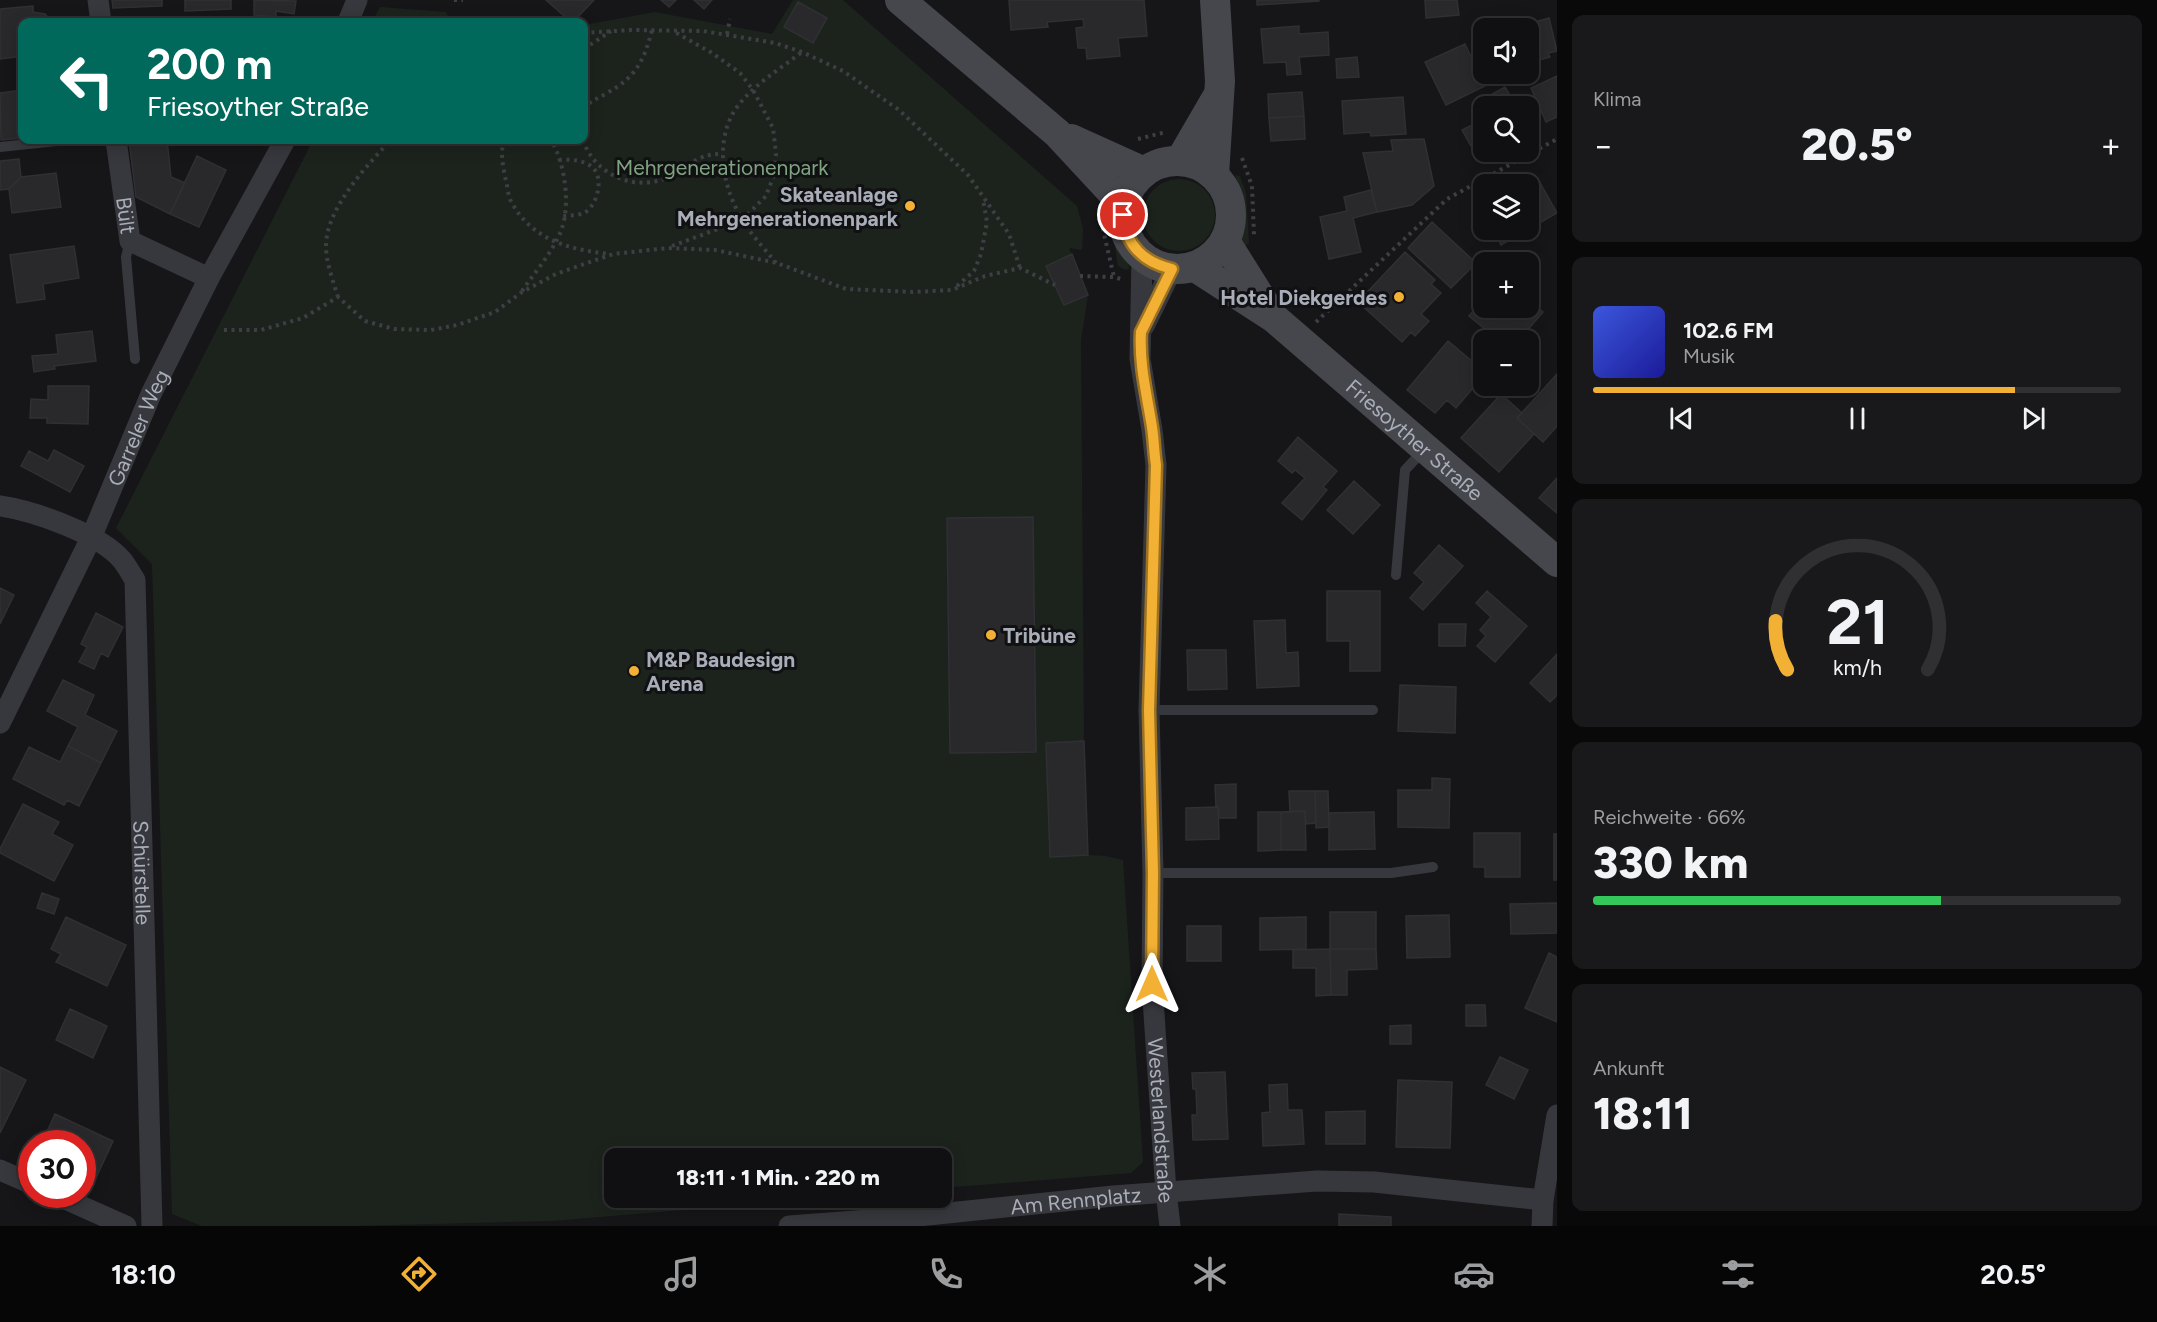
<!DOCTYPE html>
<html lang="de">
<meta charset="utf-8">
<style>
body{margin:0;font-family:Figtree,sans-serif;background:#19191b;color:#f1f3f6;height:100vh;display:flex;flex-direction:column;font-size:22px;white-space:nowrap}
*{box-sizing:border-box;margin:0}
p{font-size:20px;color:#9c9d9f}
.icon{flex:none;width:33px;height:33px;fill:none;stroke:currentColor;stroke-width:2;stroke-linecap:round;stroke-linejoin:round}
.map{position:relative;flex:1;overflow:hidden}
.panel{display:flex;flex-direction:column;gap:15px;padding:15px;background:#09090a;width:600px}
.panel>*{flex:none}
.guide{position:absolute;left:18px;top:18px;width:570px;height:126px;border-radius:12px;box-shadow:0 3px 15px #0003,0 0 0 2px #303032;background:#00695c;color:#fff;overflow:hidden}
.fabs{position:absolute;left:1473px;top:18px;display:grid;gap:12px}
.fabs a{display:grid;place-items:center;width:66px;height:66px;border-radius:12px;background:#101012;box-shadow:0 3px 15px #0003,0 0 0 2px #303032;font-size:30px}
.speed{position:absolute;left:18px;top:1130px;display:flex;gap:12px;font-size:30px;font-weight:700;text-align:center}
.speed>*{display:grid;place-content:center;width:78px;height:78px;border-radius:50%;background:#101012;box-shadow:0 3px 15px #0003,0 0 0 2px #303032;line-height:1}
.speed .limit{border:9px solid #d22;background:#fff;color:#111}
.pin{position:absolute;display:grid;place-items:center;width:51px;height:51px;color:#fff;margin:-26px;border:3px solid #fff;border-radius:50%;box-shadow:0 2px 6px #0007}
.me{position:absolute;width:66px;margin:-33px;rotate:0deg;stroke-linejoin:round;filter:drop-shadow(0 0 4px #0008)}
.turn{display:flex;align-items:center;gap:21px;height:126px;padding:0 30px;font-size:27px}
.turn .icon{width:78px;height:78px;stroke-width:2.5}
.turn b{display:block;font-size:42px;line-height:51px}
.big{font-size:45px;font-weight:800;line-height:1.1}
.panel .widget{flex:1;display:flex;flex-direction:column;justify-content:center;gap:9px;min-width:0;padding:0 21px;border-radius:12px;background:#19191b}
.panel .dial{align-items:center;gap:0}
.dial svg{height:156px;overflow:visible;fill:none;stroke:#303032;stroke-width:7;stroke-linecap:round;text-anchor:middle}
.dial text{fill:#f1f3f6;stroke:none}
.song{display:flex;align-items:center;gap:18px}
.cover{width:72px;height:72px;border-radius:9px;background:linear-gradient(135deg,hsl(230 70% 55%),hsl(240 70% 35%))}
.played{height:6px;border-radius:3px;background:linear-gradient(90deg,#f2b134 80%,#303032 80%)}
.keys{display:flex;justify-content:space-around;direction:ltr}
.heat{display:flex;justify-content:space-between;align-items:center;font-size:33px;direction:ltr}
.charge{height:9px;border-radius:4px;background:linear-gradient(90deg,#34c759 66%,#303032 0)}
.trip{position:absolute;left:604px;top:1148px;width:348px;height:60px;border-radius:12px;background:#101012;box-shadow:0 3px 15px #0003,0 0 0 2px #303032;font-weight:800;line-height:60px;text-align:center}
.tabs{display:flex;height:96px;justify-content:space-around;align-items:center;background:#060607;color:#9c9d9f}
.tabs .icon{width:42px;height:42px}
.tabs .active{color:#f2b134}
.tabs b{font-size:27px;color:#f1f3f6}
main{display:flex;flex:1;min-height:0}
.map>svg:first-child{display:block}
.green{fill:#1c231d}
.building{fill:#29292c;stroke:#303034;stroke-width:1.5}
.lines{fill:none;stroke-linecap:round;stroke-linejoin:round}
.path{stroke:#3d3f44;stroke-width:4;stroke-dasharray:3 4.5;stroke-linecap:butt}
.lane{stroke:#37383d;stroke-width:10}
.street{stroke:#37383d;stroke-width:21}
.secondary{stroke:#45474d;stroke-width:30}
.route-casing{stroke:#9d7322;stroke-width:15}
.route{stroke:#f2b134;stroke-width:10}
.poi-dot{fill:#f2b134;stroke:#111113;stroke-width:2}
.labels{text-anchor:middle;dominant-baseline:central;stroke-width:6;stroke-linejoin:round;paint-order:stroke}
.park-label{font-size:21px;fill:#7fa381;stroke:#111113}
.poi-label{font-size:21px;font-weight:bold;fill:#a8adb8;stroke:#111113;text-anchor:end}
.street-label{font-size:21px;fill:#a8adb8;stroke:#111113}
</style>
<main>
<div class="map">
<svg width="1557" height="1226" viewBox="0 0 1557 1226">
<rect width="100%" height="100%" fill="#161618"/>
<!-- green -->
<path class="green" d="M 793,0 L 843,0 L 1077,206 L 1083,229 L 1082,250 L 1069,248 L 1088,295 L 1081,340 L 1084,741 L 1088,855 L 1106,856 L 1123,860 L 1143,1162 L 1131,1173 L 942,1188 L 942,1158 L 615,1158 L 615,1197 L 839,1197 L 552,1221 L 351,1226 L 202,1226 L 172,1214 L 152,564 L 116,528 L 313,140 L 584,140 L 584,25 L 655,12 L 772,34 Z
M 380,7 L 446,12 L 451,22 L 372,22 Z
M 1235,175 L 1240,176 L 1246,193 L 1249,243 L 1245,246 L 1242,243 L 1242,199 Z
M1143 215a36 36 0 1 1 72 0a36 36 0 1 1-72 0Z
M 1106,210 L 1112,210 L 1119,234 L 1128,258 L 1129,269 L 1125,270 L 1118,266 L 1114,239 Z"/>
<!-- building -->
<path class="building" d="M 112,0 L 162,0 L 162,6 L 113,8 Z
M 185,0 L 231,0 L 231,9 L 185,11 Z
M 254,0 L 296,1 L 294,14 L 276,11 L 276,17 L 254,15 Z
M 546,0 L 594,0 L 573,22 L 571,22 Z
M 661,0 L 676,0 L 669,7 Z
M 694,0 L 712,0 L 704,9 Z
M 1009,0 L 1144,0 L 1147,36 L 1118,38 L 1120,56 L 1087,59 L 1086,48 L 1078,48 L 1076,28 L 1084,27 L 1083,19 L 1047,22 L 1048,27 L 1011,30 Z
M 1257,0 L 1319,0 L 1319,1 L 1257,5 Z
M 1425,0 L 1457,0 L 1459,15 L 1426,18 Z
M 798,2 L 827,18 L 813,43 L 784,27 Z
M 33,6 L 33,12 L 45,14 L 52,22 L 22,22 L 22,56 L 0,59 L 0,9 Z
M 1549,18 L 1557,51 L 1548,53 L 1550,57 L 1528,63 L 1528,28 L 1513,28 Z
M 1299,26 L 1299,34 L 1328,32 L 1329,55 L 1299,57 L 1301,74 L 1287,75 L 1286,62 L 1264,63 L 1261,29 Z
M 1465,44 L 1485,86 L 1446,105 L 1425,62 Z
M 1357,57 L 1359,77 L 1337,78 L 1336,59 Z
M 1557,76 L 1557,117 L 1546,122 L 1531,88 Z
M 1505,87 L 1516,106 L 1493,106 L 1487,97 Z
M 22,90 L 22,138 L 1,140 L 0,93 Z
M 1302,92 L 1304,116 L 1269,118 L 1268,94 Z
M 1403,97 L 1406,134 L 1371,136 L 1370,132 L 1344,134 L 1342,101 Z
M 1304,116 L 1305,139 L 1271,141 L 1269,118 Z
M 1484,119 L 1484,152 L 1499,152 L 1480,162 L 1462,130 Z
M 1424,139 L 1434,186 L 1412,205 L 1377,212 L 1363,153 L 1393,151 L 1391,140 Z
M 129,140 L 167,140 L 171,177 L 185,183 L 170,214 L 136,197 Z
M 197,156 L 226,170 L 199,227 L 170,214 Z
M 19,159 L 21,177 L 9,189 L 0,190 L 0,161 Z
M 56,173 L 61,207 L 12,213 L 9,189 L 21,177 Z
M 1538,179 L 1557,213 L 1501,245 L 1493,230 L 1528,230 L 1528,185 Z
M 1371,190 L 1377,212 L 1353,218 L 1361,252 L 1329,259 L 1320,217 L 1347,211 L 1344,197 Z
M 1432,222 L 1476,263 L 1451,288 L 1408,248 Z
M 74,246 L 79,278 L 43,284 L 45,299 L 17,303 L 10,255 Z
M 1405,252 L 1435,280 L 1431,284 L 1441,293 L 1421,314 L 1429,321 L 1415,336 L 1411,332 L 1402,342 L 1358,302 Z
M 1072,254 L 1088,295 L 1064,305 L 1046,266 Z
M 1484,299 L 1484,308 L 1528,308 L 1528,300 L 1543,312 L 1519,340 L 1498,340 L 1469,316 Z
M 92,331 L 96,361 L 54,366 L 55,369 L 34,372 L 32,356 L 58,354 L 56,335 Z
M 1448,341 L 1484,371 L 1484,375 L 1456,408 L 1447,400 L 1435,413 L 1407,390 Z
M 1557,374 L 1557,426 L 1543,442 L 1517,418 Z
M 48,386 L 89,386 L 88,424 L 47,423 L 47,418 L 30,418 L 31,399 L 48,400 Z
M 1501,394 L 1522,413 L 1517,418 L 1534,434 L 1499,472 L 1461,438 Z
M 1298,437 L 1337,471 L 1323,487 L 1327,490 L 1302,520 L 1282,503 L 1305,478 L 1295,470 L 1292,473 L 1278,461 Z
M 54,450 L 84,466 L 70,492 L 21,466 L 29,451 L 48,461 Z
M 1557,478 L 1557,513 L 1539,498 Z
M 1354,481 L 1380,505 L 1353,534 L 1327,510 Z
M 1033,517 L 1036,752 L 950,753 L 947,518 Z
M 1439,545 L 1463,566 L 1423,610 L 1410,598 L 1424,582 L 1414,573 Z
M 0,588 L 14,595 L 0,624 Z
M 1327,591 L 1380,591 L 1380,671 L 1350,671 L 1350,641 L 1327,641 Z
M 1487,591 L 1527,626 L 1495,662 L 1477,646 L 1486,636 L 1480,630 L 1491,617 L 1476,603 Z
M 96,613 L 123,627 L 108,657 L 101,653 L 94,669 L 79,662 L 87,647 L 81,644 Z
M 1285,620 L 1286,653 L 1298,652 L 1299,686 L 1257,688 L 1254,621 Z
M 1439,624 L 1466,624 L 1465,646 L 1439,646 Z
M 1187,650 L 1226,650 L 1227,689 L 1188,690 Z
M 1557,654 L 1557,695 L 1550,702 L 1530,683 Z
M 63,680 L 94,695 L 85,715 L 117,731 L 101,763 L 68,746 L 78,727 L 47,711 Z
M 1400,685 L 1456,687 L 1455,733 L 1398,731 Z
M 1084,741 L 1088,855 L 1050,857 L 1046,743 Z
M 68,746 L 101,763 L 79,806 L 67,800 L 64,805 L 13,779 L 29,747 L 60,762 Z
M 1432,778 L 1450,779 L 1449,828 L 1398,827 L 1398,790 L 1432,790 Z
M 1236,784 L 1236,818 L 1219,818 L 1218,807 L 1216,807 L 1215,785 Z
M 1289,791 L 1315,791 L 1316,823 L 1306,824 L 1305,811 L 1290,812 Z
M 1315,791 L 1328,791 L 1329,827 L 1316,828 Z
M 23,804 L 59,822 L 52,834 L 73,845 L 54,881 L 0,853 L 0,849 Z
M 1218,807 L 1219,839 L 1186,840 L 1186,808 Z
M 1305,811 L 1306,850 L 1281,850 L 1281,812 Z
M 1258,812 L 1281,812 L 1281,850 L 1258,851 Z
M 1374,812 L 1375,849 L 1329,850 L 1329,813 Z
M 1474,833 L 1520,833 L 1520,877 L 1485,877 L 1485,867 L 1474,867 Z
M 1554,834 L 1557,834 L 1557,880 L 1554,880 Z
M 42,893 L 59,899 L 54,914 L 37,908 Z
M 1557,903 L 1557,933 L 1511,934 L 1510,904 Z
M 1330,912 L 1376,912 L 1376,949 L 1330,949 Z
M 1449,915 L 1450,957 L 1407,958 L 1406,916 Z
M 66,917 L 126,945 L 107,986 L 56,962 L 61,954 L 51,949 Z
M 1306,917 L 1306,949 L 1260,950 L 1260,918 Z
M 1187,926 L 1221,926 L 1221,961 L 1187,961 Z
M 1330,949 L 1376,949 L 1377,969 L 1347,970 L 1347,995 L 1331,995 Z
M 1330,949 L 1331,995 L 1316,996 L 1316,968 L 1293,968 L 1293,950 Z
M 1549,953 L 1557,957 L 1557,1022 L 1525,1008 Z
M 1466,1005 L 1485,1005 L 1486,1026 L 1466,1026 Z
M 70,1009 L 107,1026 L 93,1058 L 56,1040 Z
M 1411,1025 L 1411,1044 L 1390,1044 L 1390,1026 Z
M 1500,1057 L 1528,1070 L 1514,1099 L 1486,1085 Z
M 0,1067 L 26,1080 L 0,1133 Z
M 1225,1072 L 1228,1139 L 1193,1140 L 1192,1115 L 1197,1115 L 1196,1089 L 1193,1089 L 1192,1073 Z
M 1398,1080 L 1452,1082 L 1450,1148 L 1396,1147 Z
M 1287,1084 L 1288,1110 L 1302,1110 L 1304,1144 L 1263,1146 L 1262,1113 L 1270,1112 L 1269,1085 Z
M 1365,1111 L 1365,1144 L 1326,1144 L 1326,1112 Z
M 55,1114 L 113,1141 L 95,1180 L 82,1175 L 82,1143 L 42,1143 Z
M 1339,1214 L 1391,1217 L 1391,1226 L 1339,1226 Z"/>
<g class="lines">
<!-- path -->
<path class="path" d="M 454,0 L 463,0
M 584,33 L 631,30 L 703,31 L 775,43 L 802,52 L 843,71 L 899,110 L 968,175 L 1009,234 L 1020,268
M 727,34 L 730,19
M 584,49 L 611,31
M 584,109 C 591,100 597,99 607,93 C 636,77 644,61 652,30
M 1138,139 L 1166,132
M 504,140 C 500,154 503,167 506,181 C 508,188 508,197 512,203 C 532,240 571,250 610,254
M 583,140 C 593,171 628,190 661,180 C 686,173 692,153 723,154
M 1242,158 L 1252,186 L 1254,235
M 559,160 C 570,159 584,160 592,167 C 604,177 598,202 587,211 C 581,216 571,215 563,216
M 1101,221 L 1114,277
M 672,246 L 742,220 L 766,196 L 774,175 L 776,154 L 773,128 L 753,90 L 740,73 L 712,53 L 673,31
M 776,263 C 765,249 751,235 742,219 C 721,185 713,134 741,102 C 758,82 781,68 802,52
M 1080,276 L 1114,277 L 1121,279
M 957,286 L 974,271 L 981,254 L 987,222 L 983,199
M 522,291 C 535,272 552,253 561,231 C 571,205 565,163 551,140
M 338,297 C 333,281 326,262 326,246 C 326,209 367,165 391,140
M 1316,322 L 1447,199 L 1557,139
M 224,330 L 261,330 L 303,318 L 338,297 L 365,321 L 394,329 L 431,330 L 457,325 L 495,312 L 522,292 L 556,274 L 613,254 L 668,248 L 715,250 L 777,263 L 846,289 L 913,292 L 952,290 L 985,276 L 1020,268 L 1055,285"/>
<!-- lane -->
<path class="lane" d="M 0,147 L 66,140
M 130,241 L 126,257 L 135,359
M 1396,575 L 1405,470 L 1424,450
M 1149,710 L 1373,710
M 1153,873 L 1391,873 L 1433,867"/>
<!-- street -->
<g class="street">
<path d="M 98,0 L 101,22"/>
<path d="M 348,22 L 357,0"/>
<path id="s1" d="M 116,140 L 130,241 L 209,278"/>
<path id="s2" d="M 1142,256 L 1140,359 L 1152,430 L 1156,465 L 1149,710 L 1153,873 L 1152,984 L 1166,1192 L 1170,1226"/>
<path d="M 1144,326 L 1172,269"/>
<path id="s3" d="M 0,506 C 34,511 100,534 122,560 C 127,566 131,574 135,580 L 152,1226"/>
<path id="s4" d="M 0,723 L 91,538 L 151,394 L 209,278 L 285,140"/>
<path d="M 0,1170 L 32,1184"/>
<path d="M 54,1194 L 126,1226"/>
<path id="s5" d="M 789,1226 L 909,1217 L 1113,1196 L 1317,1181 L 1374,1182 L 1543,1200"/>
<path d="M 1542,1226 L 1543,1200 L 1557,1115"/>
</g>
<!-- secondary -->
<g class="secondary">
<path d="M 900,0 L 1057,133 L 1123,204"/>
<path d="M 1071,139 L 1144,172"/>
<circle cx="1177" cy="215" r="54"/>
<path d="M 1180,161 L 1216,99"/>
<path d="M 1214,175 L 1220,81 L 1215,0"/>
<path d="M 1225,241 L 1267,308"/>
<path id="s6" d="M 1195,267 L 1274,318 L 1557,562"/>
</g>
</g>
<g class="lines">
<defs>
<path id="route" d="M 1123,215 C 1126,246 1143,262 1172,269 L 1141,332 C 1139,365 1147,395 1152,427 C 1154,440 1154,453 1156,465 L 1149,710 L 1153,873 L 1152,984"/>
</defs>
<!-- route casing -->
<use href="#route" class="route-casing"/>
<!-- route -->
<use href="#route" class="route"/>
</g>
<!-- markers -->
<g class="poi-dot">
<circle cx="910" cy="206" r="6"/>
<circle cx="1399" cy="297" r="6"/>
<circle cx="991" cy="635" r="6"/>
<circle cx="634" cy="671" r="6"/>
</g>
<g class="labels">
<!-- park labels -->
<g class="park-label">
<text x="722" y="167">Mehrgenerationenpark</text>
</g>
<!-- poi labels -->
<g class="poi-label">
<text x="898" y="194">Skateanlage<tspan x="898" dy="24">Mehrgenerationenpark</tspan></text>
<text x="1387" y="297">Hotel Diekgerdes</text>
<text x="1003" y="635" text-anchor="start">Tribüne</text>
<text x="646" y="659" text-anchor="start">M&amp;P Baudesign<tspan x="646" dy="24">Arena</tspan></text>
</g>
<!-- street labels -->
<g class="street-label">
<text stroke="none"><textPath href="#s1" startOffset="76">Bült</textPath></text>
<text stroke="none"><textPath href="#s4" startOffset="326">Garreler Weg</textPath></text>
<text stroke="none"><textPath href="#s6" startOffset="280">Friesoyther Straße</textPath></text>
<text stroke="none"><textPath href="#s3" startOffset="452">Schürstelle</textPath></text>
<text stroke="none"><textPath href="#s2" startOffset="866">Westerlandstraße</textPath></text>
<text stroke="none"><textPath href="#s5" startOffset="288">Am Rennplatz</textPath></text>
</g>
</g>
</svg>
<div class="fabs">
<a><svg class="icon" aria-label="sound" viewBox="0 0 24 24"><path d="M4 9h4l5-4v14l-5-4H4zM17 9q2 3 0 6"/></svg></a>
<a><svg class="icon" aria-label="search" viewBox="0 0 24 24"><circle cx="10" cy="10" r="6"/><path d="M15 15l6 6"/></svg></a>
<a><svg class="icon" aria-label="layers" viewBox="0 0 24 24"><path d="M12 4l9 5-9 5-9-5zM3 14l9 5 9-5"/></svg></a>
<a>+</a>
<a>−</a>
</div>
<div class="speed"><div class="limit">30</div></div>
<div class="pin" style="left:1123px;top:215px;background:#d93025"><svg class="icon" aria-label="arrive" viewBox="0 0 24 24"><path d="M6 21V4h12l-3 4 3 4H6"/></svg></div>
<svg class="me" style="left:1152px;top:984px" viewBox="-20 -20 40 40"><path d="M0-17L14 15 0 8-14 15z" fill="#f2b134" stroke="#fff" stroke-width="4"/></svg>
<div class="trip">18:11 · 1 Min. · 220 m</div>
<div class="guide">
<div class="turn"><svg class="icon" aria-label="left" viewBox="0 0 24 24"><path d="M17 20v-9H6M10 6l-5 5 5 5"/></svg><div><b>200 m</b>Friesoyther Straße</div></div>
</div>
</div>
<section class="panel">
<div class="widget"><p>Klima</p>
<div class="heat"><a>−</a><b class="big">20.5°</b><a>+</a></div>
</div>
<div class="widget">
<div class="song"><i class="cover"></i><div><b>102.6 FM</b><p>Musik</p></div></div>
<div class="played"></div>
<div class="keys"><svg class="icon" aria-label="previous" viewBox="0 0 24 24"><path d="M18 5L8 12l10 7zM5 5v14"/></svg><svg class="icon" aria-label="pause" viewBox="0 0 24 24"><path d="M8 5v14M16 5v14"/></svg><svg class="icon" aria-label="next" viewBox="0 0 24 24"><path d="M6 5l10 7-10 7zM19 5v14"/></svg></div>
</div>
<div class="widget dial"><svg viewBox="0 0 100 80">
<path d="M14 69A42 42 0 1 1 86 69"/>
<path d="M14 69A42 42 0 0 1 8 44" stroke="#f2b134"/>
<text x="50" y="56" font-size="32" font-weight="700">21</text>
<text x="50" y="72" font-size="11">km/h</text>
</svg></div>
<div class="widget"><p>Reichweite · 66%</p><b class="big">330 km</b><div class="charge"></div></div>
<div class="widget"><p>Ankunft</p><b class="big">18:11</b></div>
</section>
</main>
<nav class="tabs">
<b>18:10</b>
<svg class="icon active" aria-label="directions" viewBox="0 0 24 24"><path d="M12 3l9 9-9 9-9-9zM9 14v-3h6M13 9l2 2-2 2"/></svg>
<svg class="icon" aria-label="music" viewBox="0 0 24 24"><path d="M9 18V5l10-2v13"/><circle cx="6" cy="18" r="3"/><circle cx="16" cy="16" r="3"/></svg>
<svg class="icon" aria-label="phone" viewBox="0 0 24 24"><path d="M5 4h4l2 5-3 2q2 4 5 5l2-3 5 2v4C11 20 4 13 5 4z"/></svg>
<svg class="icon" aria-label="climate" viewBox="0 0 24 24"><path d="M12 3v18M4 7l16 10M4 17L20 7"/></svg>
<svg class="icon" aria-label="car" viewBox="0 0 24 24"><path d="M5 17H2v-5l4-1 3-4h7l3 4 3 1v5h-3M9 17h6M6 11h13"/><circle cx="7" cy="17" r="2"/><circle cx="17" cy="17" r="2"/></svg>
<svg class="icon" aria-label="filters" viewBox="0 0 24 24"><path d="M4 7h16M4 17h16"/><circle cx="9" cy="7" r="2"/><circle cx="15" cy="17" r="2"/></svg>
<b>20.5°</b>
</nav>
